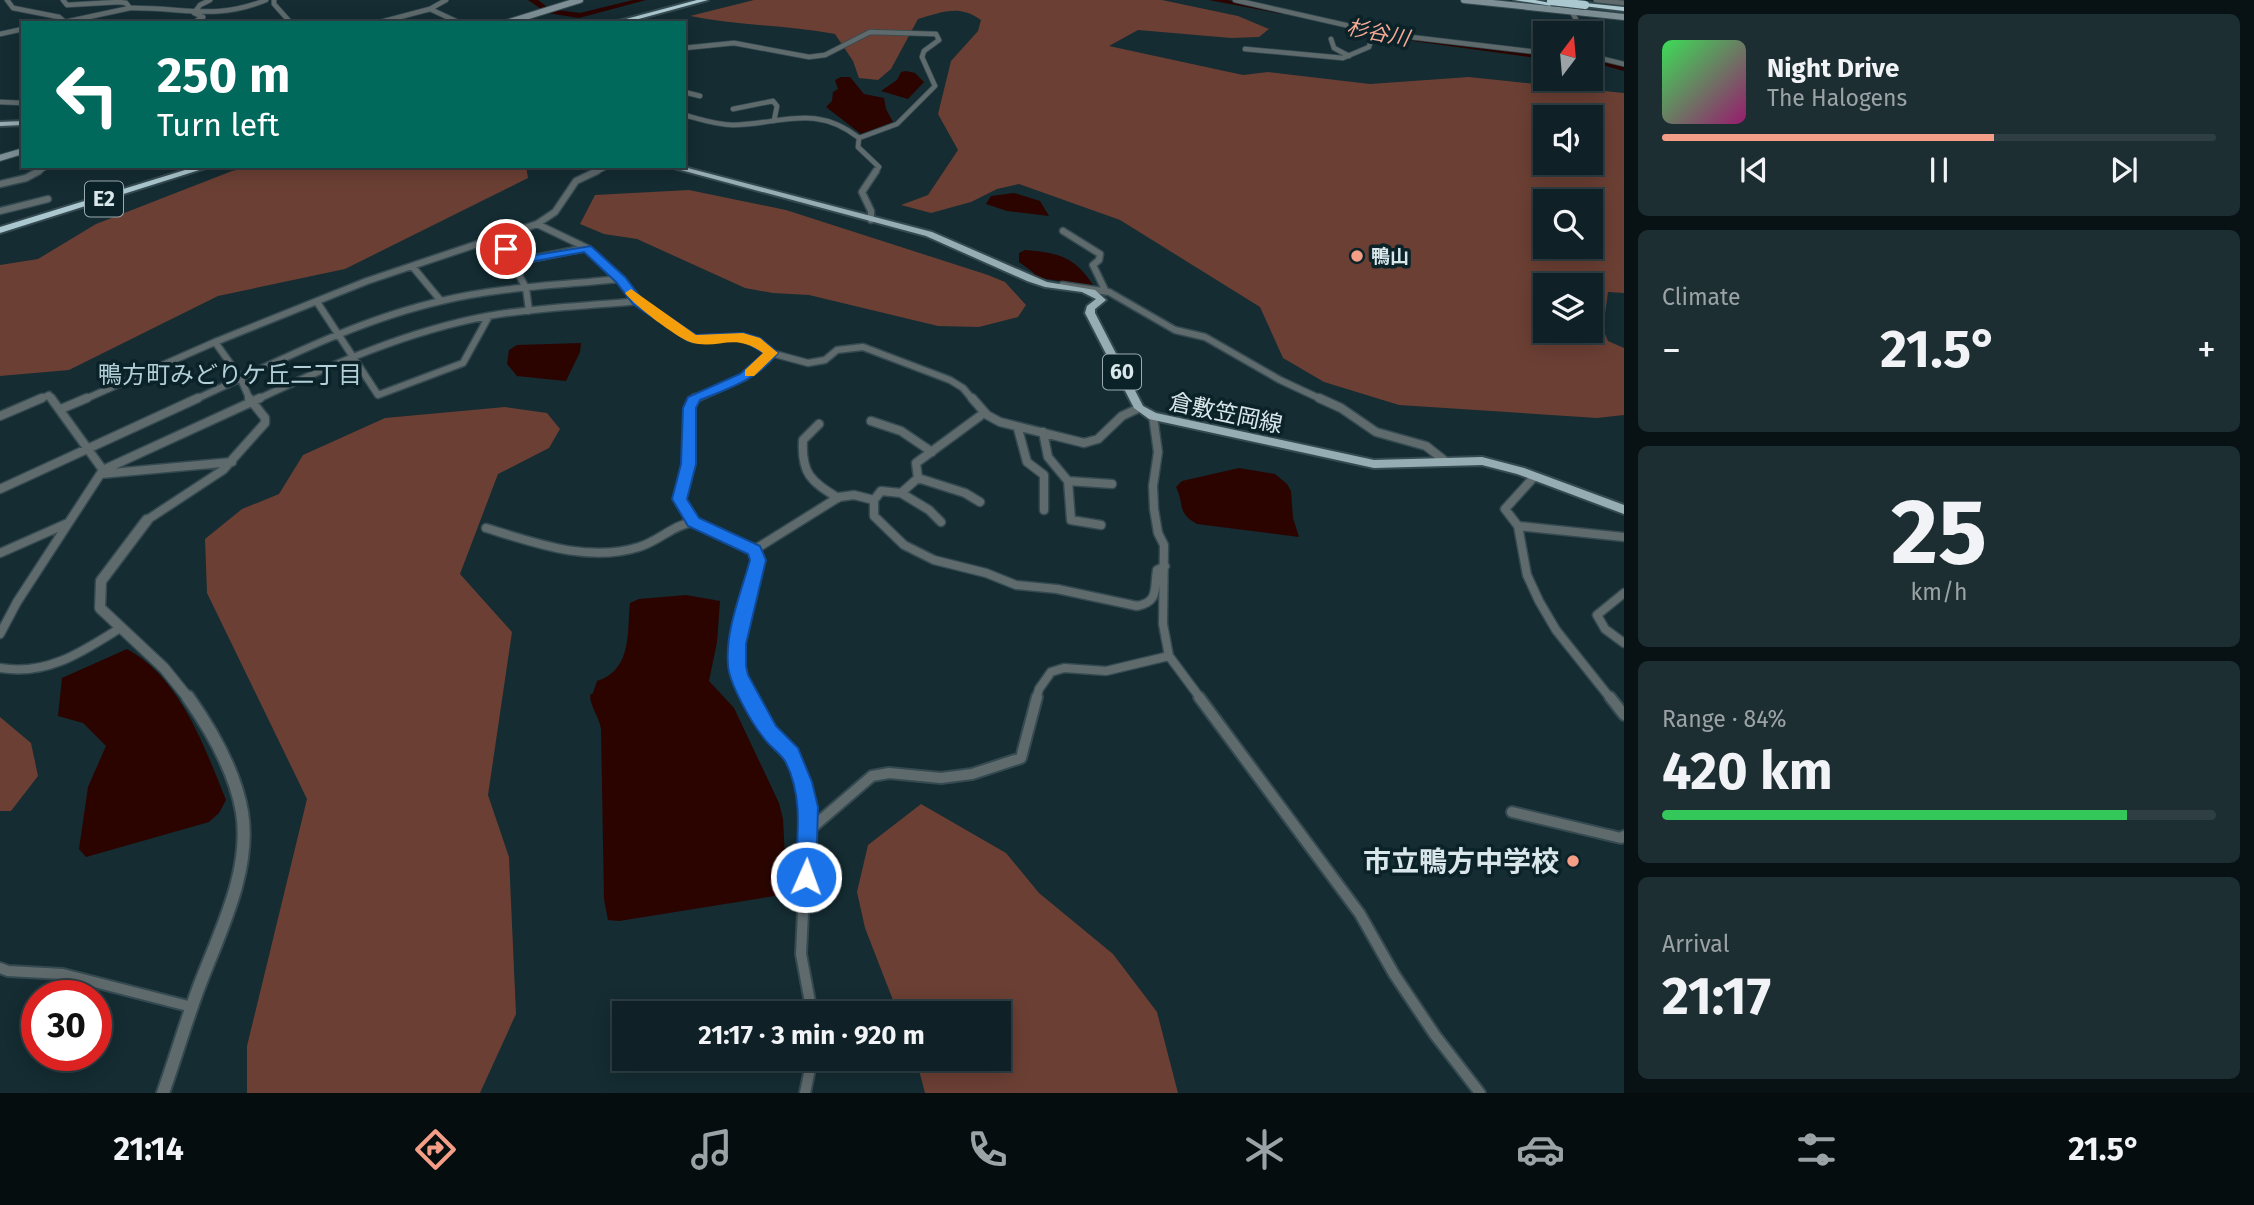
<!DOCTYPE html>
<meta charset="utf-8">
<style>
body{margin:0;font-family:"Fira Sans","Noto Sans JP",sans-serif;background:#1d2e32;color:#f1f3f6;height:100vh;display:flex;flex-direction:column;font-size:26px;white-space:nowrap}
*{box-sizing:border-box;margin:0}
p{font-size:23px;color:#9ba3a7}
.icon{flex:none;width:38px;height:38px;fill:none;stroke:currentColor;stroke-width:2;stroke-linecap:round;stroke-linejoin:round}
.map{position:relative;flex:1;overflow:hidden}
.panel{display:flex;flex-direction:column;gap:14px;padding:14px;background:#081215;width:630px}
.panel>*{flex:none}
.top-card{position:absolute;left:21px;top:21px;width:665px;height:147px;border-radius:0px;box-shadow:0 4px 18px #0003,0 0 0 2px #2f3e43;background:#00695c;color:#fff;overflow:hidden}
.needle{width:46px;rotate:16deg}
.controls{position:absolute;left:1533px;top:21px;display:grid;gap:14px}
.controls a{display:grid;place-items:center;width:70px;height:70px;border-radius:0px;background:#0f2126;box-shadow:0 4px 18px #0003,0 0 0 2px #2f3e43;font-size:35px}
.speed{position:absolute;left:21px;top:980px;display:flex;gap:14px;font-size:35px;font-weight:700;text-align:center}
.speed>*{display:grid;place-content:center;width:91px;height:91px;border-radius:50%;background:#0f2126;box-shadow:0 4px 18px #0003,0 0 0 2px #2f3e43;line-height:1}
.speed .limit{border:10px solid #d22;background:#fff;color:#111}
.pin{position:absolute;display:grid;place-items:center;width:60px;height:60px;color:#fff;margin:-30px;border:4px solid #fff;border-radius:50%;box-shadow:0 2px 7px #0007}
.me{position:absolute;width:77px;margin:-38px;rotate:2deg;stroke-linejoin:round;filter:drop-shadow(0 0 5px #0008)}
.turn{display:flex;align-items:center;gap:24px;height:147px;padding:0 21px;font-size:32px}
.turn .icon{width:91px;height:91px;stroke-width:2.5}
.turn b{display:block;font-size:49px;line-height:60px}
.big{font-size:52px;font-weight:700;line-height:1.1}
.panel .tile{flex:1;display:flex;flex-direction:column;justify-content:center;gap:10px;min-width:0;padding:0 24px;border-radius:10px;background:#1d2e32}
.panel .dial{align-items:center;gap:0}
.dial b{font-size:91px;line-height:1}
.song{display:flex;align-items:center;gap:21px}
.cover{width:84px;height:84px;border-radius:10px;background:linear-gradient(135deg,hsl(130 70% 55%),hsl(320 70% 35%))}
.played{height:7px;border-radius:4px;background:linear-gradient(90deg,#f49e88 60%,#2f3e43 60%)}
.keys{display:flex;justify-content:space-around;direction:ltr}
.heat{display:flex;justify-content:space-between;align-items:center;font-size:38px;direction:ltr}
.charge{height:10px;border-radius:5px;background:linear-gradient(90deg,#34c759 84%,#2f3e43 0)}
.trip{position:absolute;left:612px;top:1001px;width:399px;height:70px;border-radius:0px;background:#0f2126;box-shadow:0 4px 18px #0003,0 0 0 2px #2f3e43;font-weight:700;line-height:70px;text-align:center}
.menu{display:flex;height:112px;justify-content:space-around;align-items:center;background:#060d0f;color:#9ba3a7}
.menu .icon{width:49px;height:49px}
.menu .selected{color:#f49e88}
.menu b{font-size:32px;color:#f1f3f6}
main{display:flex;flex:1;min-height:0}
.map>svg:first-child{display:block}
.green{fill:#6b3f34;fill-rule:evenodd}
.water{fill:#2b0400}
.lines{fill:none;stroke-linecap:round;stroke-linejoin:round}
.river{fill:#2b0400;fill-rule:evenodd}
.minor-far3-casing{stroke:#344a50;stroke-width:6}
.minor-far2-casing{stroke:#344a50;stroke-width:9}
.minor-far1-casing{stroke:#344a50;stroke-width:11}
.minor-casing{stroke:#344a50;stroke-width:14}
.tertiary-far1-casing{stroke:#344a50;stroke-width:13}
.tertiary-casing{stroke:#344a50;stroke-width:16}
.secondary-casing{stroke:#344a50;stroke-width:8}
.primary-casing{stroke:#344a50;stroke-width:4}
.motorway-casing{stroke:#344a50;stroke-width:4}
.minor-far3{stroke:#5f6a6d;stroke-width:4.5}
.minor-far2{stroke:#5f6a6d;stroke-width:6}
.minor-far1{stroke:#5f6a6d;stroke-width:8}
.minor{stroke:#5f6a6d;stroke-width:10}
.tertiary-far1{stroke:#5f6a6d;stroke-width:10}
.tertiary{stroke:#5f6a6d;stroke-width:12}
.secondary{stroke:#7e9095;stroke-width:6}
.primary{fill:#96adb3;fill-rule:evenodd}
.motorway{fill:#abc7cf;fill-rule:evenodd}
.motorway-bridge-casing{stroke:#344a50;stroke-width:10;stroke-linecap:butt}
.motorway-bridge{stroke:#abc7cf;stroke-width:8}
.route{fill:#1a73e8;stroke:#114b97;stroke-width:2}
.slow{fill:#f59e0b}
.poi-dot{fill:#f49e88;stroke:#0a2228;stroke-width:2.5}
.labels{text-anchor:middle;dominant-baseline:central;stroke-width:7;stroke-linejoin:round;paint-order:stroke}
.far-poi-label{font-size:19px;font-weight:bold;fill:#d9e7eb;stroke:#0a2228;text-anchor:start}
.far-water-label{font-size:21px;font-style:italic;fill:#f7a995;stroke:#0a2228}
.shield{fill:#0a2228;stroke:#9bacb0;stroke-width:2}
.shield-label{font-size:21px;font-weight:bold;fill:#d9e7eb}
.street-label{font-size:23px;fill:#d9e7eb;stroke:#0a2228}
.neighbourhood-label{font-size:24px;fill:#b3cfd7;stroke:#0a2228}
.near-poi-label{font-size:28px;font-weight:bold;fill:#d9e7eb;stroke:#0a2228;text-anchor:end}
</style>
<main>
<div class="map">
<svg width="1624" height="1093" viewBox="0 0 1624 1093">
<rect width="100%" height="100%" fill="#142c32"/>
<!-- green -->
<path class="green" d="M 754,0 L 1162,0 L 1238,16 L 1269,29 L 1259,37 L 1231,38 L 1138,30 L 1109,46 L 1243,75 L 1268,72 L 1370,84 L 1469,77 L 1624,93 L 1624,293 L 1608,292 L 1603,329 L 1608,341 L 1624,348 L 1624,415 L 1597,418 L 1399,405 L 1324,382 L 1283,358 L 1260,307 L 1120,220 L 1019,184 L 997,189 L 971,202 L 931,213 L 901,205 L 928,195 L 958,150 L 938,114 L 951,61 L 978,31 L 981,20 C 959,4 942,12 918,19 L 891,69 L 878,80 L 859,78 L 853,61 L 835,34 C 787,25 738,26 690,16 ZM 1545,117 L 1591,117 L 1591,163 L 1545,163 ZM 1545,201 L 1591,201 L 1591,247 L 1545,247 ZM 1545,285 L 1591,285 L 1591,331 L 1545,331 Z
M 255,166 L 526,166 L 528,178 L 345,269 L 218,296 L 69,370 L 0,376 L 0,265 L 38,259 L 96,224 L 232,171 Z
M 689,190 L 786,210 L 988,275 L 1005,282 L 1026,305 L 1018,317 L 979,327 L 938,326 L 809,295 L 773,293 L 745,288 L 637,239 L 604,234 L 580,224 L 595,195 Z
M 505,407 L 547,413 L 560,429 L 549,448 L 498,474 L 460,574 L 512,632 L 488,795 L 509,857 L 516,1014 L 480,1093 L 247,1093 L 247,1046 L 307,799 L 207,593 L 205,539 L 242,509 L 279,494 L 303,455 L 385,418 Z
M 0,717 L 31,743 L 38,776 L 11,811 L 0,811 Z
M 921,804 L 1006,853 L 1039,893 L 1113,954 L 1157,1012 L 1178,1093 L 925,1093 L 916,1059 L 999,1059 L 999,1013 L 898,1013 L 865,928 L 857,892 L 868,845 Z"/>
<!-- water -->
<path class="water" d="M 906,71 L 915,73 L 924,82 L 908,99 L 881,91 L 897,80 L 901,72 Z
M 841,77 L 850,77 L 864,94 L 884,98 L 886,109 L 893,122 L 861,134 L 826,107 L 832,101 L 833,92 L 838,89 L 835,80 Z
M 1014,193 L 1040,201 L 1049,216 L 1007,211 L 986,204 L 991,196 Z
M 1025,250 C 1059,253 1074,256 1094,286 L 1033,277 L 1034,273 L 1019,262 L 1019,253 Z
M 581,343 L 580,352 L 566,381 L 517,376 L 507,364 L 509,350 L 517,345 Z
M 1239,468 L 1275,474 L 1287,484 L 1291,491 L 1293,518 L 1299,537 L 1197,524 C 1176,512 1185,505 1176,487 L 1182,481 Z
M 686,595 L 720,601 L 717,642 L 709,681 L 734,708 L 779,803 L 783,819 L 787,894 L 619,921 L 608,920 L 604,899 L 601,729 C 599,716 590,707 590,695 L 593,693 L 597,681 C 632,670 627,633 630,603 L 639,599 Z
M 127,649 C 180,677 205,748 226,800 L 219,813 L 209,822 L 86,857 L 79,849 L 88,787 L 106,746 L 83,723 L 58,716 L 62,678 Z"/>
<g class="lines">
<!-- river -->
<path class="river" d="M 528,0 L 538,0 L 550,9 L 580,13 L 633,0 L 646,0 L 579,18 L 547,13 Z
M 1209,0 L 1227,0 L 1286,12 L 1282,14 Z
M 1366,31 L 1545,53 L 1545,59 L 1369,35 L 1365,33 Z
M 1591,56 L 1624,65 L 1624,71 L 1591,62 Z"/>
<defs>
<path id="minor-far3" d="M 7,0 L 13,8 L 59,17 L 66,23
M 63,0 L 67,5 L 119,2 L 126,3 L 130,8 L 65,22
M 274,0 L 274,4 L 291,23
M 1235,0 L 1385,34 L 1545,53
M 1596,0 L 1624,3
M 1569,6 L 1583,33
M 130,8 C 182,7 215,21 266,0
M 430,9 L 460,23
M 193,23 L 203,17 L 194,13 L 200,5 L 210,0
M 377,23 L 430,9 L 446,0
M 0,34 L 23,29
M 1331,39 L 1334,48 L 1349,56
M 684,48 L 734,43 L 809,57 L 825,55 L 870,32 L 936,34 L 939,40 L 924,51 L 922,57 L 935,86 L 897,124 L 859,138
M 1245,49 L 1343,58 L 1369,47 L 1373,32
M 1591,56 L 1624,64
M 684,92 L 700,96
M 0,102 L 23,103
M 733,109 L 773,101 L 777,106 L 774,121
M 684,115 C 700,119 716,125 733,125 C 782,124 815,103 859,138 L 858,147 L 879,167 L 875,173
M 36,173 L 48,166
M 594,173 L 608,166"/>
<path id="minor-far2" d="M 0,184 L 26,178 L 39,171
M 0,211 L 48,199
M 871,220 L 871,211 L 862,192 L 876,171
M 537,224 L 587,248 L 620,279 L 638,301 L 693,339 L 743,337 L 755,341 L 771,353 L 808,363 L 825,360 L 837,350 L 863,347 L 950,380 L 963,388 L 973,400
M 1063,231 L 1100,254 L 1099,260 L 1093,265 L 1105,290
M 497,235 L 526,288 L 529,311
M 514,262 L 586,248
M 412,266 L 441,301
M 1062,285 L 1109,292 L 1175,330 L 1205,337 L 1280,380 L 1323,400
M 317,302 L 378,395 L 463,363 L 489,316
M 215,342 L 240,377 L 250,400
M 38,400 L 49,395 L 52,400
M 83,400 L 215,342 L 367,281 L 537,224 L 555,212 L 576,181 L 597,171
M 194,400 C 275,363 354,321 441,301 C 499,287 561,285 620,279
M 256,400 C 331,365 407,331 488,316 C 537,307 589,306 638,301
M 694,400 L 745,377 L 771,353"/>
<path id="minor-far1" d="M 51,398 L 103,470
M 695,398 L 690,408 L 689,464 L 680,499 L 693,522 L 754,550 L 758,560 L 737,644 L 739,676 L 751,699
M 972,398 L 987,415 L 1000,422 L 1084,443 L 1098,439 L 1122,416 L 1139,408
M 1319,398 L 1341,408 L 1376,432 L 1426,446 L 1445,461
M 61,409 L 87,398
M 0,416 L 42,398
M 1153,416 L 1158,452 L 1153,486 L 1154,509 L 1158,533 L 1164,545 L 1163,624 L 1169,656 L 1201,699
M 871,421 L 901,431 L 932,452
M 819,424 L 803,440 C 801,474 811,481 838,498
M 1018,429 L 1027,462 L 1044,475 L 1044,510
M 1043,432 L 1048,457 L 1068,481 L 1071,520 L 1101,525
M 101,474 L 232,462
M 1534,477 L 1505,509 L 1518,526 L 1527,575 L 1539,601 L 1556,630 L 1611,699
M 918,478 L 965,493 L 980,502
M 1068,481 L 1112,484
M 0,489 L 198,398
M 901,493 L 929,510 L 941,522
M 874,500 L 881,491 L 901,493 L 918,478 L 916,463 L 980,416
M 147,520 L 223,470 L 265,423 L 265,418 L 249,398
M 1518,526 L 1624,537
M 486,528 C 535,543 588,563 639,547 C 659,541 673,525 693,522
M 754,550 L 839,497 L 854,495 L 874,500 L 874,516 L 904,545 L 934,560 L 986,573 L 1016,585 L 1057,589 L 1137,606 C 1159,602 1154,589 1157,570 L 1165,566
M 0,553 L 68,523
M 1624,593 L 1597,615 L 1605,629 L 1624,643
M 0,634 L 17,602 L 103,470 L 260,398
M 0,668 C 47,676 82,652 120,628
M 1036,699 L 1039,689 L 1051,672 L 1064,668 L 1106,671 L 1169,656"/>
<path id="minor" d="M 750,697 L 769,731 L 791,754 L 803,782 L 808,806 L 801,954 L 812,1013
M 1199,697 L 1360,914 L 1394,974 L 1435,1035 L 1480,1093
M 1610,697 L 1624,715
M 1512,812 L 1621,838 L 1624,836
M 807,832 L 872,776 L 889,773 L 941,778 L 972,774 L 1021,758 L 1037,697
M 0,968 L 8,971 L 63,974 L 192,1007
M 805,1093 L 812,1059"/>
<path id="tertiary-far1" d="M 147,520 L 101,581 L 100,608 L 164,668 L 189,699"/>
<path id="tertiary" d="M 163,1093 C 175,1059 185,1025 197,992 C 217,937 252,873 242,812 C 235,771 212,731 188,697"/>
<path id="secondary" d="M 1464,0 L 1624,17
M 506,23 L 580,0
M 0,158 L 23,151"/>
<path id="primary" d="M 23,121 L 23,125 L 0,126 L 0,122 Z
M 666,166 L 680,166 L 932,232 L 1047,282 L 1095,290 L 1106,300 L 1095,309 L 1095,313 L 1143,406 L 1156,413 L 1374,460 L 1482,457 L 1524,468 L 1624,505 L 1624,514 L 1517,474 L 1482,465 L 1374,468 L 1149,419 L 1134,408 L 1085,313 L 1087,306 L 1096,299 L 1082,292 L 1045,287 L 1027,281 L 926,236 Z"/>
<path id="motorway" d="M 697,0 L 708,0 L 624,23 L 611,23 Z
M 1514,0 L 1535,0 L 1555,4 L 1552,6 Z
M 1585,3 L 1624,7 L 1624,11 L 1583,6 Z
M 198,166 L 212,166 L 0,233 L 0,227 Z"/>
</defs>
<!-- minor-far3 casing -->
<use href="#minor-far3" class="minor-far3-casing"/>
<!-- minor-far2 casing -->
<use href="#minor-far2" class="minor-far2-casing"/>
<!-- minor-far1 casing -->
<use href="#minor-far1" class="minor-far1-casing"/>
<!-- minor casing -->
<use href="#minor" class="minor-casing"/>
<!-- tertiary-far1 casing -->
<use href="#tertiary-far1" class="tertiary-far1-casing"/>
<!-- tertiary casing -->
<use href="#tertiary" class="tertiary-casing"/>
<!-- secondary casing -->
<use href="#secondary" class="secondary-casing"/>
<!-- primary casing -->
<use href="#primary" class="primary-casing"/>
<!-- motorway casing -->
<use href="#motorway" class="motorway-casing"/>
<!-- minor-far3 -->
<use href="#minor-far3" class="minor-far3"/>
<!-- minor-far2 -->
<use href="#minor-far2" class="minor-far2"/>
<!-- minor-far1 -->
<use href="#minor-far1" class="minor-far1"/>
<!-- minor -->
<use href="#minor" class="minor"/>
<!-- tertiary-far1 -->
<use href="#tertiary-far1" class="tertiary-far1"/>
<!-- tertiary -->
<use href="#tertiary" class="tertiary"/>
<!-- secondary -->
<use href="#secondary" class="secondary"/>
<!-- primary -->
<use href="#primary" class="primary"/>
<!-- motorway -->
<use href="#motorway" class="motorway"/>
<defs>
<path id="motorway-bridge" d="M 1551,1 L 1585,5"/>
</defs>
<!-- motorway-bridge casing -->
<use href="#motorway-bridge" class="motorway-bridge-casing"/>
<!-- motorway-bridge -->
<use href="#motorway-bridge" class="motorway-bridge"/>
</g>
<!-- route -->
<path class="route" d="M 506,245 L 510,246 L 517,258 L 591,246 L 625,277 L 642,299 L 696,335 L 743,333 L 760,338 L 778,353 C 758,379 730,388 700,400 L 696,408 L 696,464 L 687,499 L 699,518 L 760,546 L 766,560 L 746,644 L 746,666 L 748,675 L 776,726 L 798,748 L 812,782 L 818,807 L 816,877 L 813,885 L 806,888 L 798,885 L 795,877 C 797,839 804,796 785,761 C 779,752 769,746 763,737 C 751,722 729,683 728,665 C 725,631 741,593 750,560 L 748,554 L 688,526 L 672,499 L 681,464 L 683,408 L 688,397 L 740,374 L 764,353 L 743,341 L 688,341 L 633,304 L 616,282 L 584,252 L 514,265 L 509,264 L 500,249 Z"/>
<!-- slow -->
<path class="slow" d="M 631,289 L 696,335 L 743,333 L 760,338 L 778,353 L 754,376 L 745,376 L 745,370 L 763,353 C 733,331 718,351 690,342 C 676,337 634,305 625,293 Z"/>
<!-- markers -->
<g class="poi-dot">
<circle cx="1357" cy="256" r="7"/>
<circle cx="1573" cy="861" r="7"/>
</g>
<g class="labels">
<!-- far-poi labels -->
<g class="far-poi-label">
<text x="1371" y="256">鴨山</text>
</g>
<!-- far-water labels -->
<g class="far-water-label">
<text transform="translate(1378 33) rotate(11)">杉谷川</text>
</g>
<!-- shield labels -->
<g class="shield">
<rect x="85" y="181.5" width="38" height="35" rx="5"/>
<rect x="1103" y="354.5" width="38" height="35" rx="5"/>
</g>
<g class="shield-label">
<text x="104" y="199">E2</text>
<text x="1122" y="372">60</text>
</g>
<!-- street labels -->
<g class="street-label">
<text transform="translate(1226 413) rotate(12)">倉敷笠岡線</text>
</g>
<!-- neighbourhood labels -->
<g class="neighbourhood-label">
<text x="230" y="375">鴨方町みどりケ丘二丁目</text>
</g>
<!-- near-poi labels -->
<g class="near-poi-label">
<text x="1559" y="861">市立鴨方中学校</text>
</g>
</g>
</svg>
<div class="controls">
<a><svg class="needle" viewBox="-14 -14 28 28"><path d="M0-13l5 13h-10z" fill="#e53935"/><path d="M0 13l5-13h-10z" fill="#9ba3a7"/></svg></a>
<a><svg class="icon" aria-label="sound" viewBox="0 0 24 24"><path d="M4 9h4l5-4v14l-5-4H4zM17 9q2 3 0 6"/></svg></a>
<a><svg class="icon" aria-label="search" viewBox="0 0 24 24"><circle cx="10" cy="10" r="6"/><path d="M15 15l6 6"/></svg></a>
<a><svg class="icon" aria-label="layers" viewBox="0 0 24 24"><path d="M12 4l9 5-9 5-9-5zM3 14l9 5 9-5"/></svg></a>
</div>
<div class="speed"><div class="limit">30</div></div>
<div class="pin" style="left:506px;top:249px;background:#d93025"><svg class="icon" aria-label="arrive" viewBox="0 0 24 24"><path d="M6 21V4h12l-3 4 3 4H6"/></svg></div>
<svg class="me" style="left:806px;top:877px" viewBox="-20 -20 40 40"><circle r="17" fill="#1a73e8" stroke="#fff" stroke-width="3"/><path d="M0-11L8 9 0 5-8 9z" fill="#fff"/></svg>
<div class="trip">21:17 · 3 min · 920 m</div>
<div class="top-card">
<div class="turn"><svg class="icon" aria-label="left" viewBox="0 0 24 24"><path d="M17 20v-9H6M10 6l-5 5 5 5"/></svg><div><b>250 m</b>Turn left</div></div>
</div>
</div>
<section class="panel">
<div class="tile">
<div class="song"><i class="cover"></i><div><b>Night Drive</b><p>The Halogens</p></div></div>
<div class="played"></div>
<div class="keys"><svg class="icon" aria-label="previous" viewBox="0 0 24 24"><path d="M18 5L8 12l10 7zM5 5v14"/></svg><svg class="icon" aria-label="pause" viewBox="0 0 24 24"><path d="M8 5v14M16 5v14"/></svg><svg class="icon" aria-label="next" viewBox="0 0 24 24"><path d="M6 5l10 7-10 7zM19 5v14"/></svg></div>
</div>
<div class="tile"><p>Climate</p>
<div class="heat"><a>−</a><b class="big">21.5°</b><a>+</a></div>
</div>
<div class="tile dial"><b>25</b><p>km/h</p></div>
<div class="tile"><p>Range · 84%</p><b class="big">420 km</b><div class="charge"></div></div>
<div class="tile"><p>Arrival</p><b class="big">21:17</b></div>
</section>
</main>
<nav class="menu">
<b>21:14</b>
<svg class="icon selected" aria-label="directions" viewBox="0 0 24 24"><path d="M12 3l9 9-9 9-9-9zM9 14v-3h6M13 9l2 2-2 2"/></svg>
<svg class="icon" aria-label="music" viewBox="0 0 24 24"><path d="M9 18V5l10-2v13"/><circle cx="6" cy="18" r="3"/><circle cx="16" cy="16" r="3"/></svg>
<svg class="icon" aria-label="phone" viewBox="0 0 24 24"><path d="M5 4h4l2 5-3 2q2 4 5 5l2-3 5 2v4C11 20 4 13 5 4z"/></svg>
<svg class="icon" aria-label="climate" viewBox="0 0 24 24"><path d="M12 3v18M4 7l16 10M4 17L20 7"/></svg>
<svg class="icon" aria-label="car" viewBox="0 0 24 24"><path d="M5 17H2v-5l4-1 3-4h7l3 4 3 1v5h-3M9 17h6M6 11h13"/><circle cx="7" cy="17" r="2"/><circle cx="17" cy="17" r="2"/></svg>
<svg class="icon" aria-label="filters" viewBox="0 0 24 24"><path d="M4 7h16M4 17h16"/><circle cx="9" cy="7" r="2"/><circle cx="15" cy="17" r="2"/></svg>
<b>21.5°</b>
</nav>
